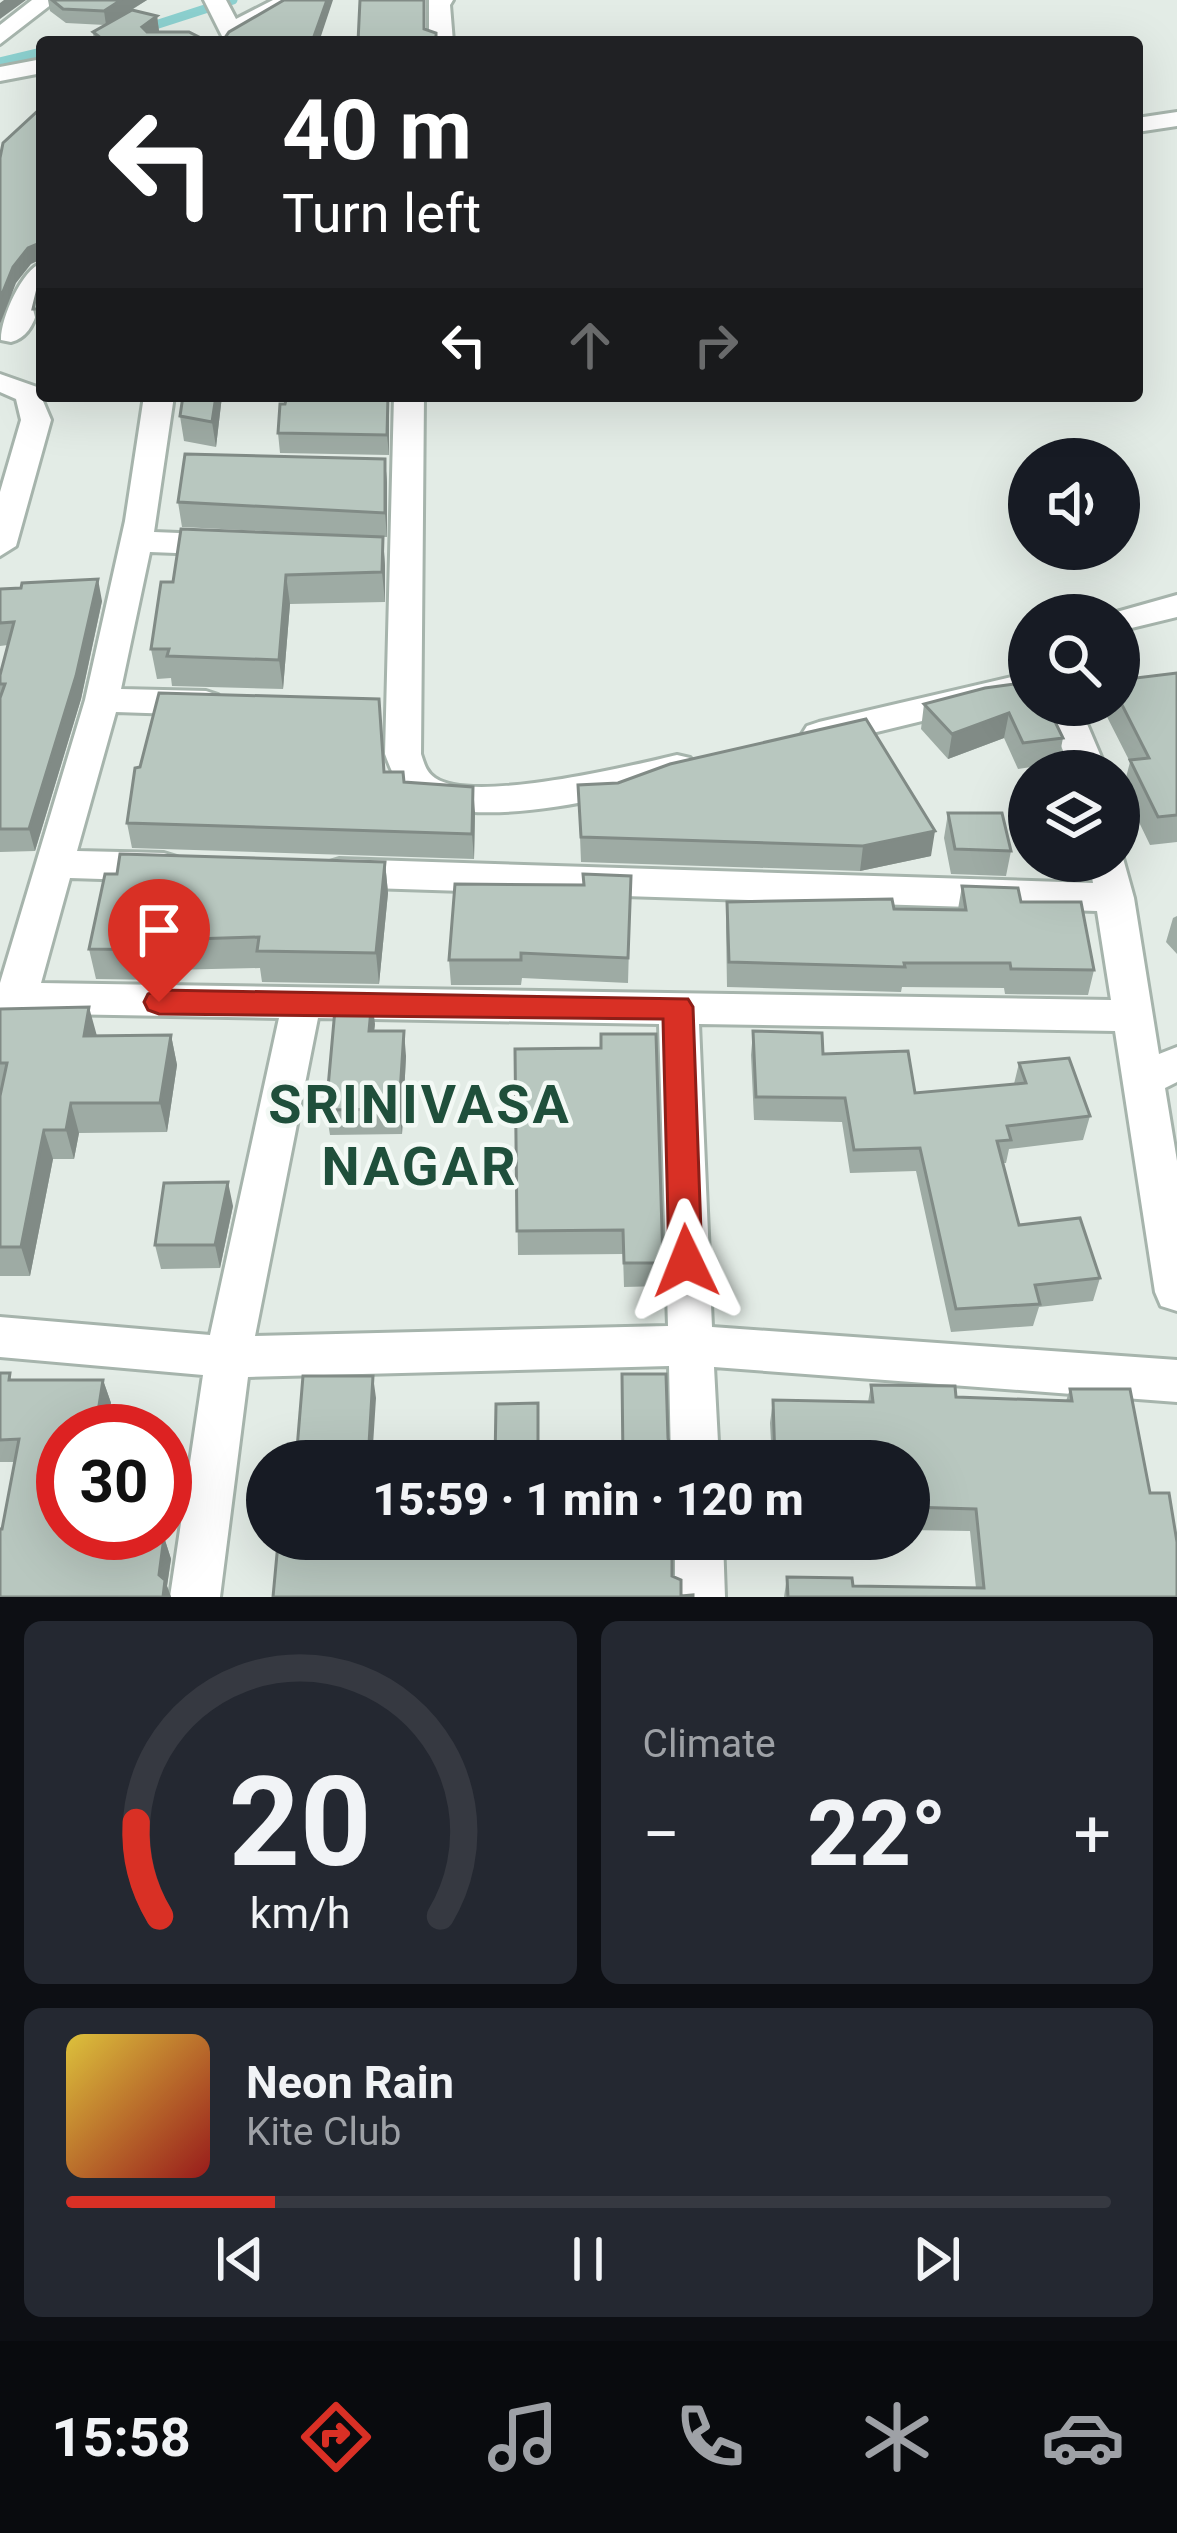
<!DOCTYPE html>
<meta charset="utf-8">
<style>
body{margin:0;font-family:Roboto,sans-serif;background:#242831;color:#f1f3f6;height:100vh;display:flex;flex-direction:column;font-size:45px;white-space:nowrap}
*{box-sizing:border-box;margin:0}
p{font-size:39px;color:#9ea1a6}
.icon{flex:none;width:66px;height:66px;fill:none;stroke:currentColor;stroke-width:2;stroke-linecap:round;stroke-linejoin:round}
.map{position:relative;height:1597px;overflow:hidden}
.drawer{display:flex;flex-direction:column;gap:24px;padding:24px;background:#0d0f14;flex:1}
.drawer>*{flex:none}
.top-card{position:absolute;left:36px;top:36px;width:1107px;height:366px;border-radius:12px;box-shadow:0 12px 48px #0002;background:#202124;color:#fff;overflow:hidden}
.fabs{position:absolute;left:1008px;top:438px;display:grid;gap:24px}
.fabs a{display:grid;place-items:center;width:132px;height:132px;border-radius:50%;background:#171b24;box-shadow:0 12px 48px #0002;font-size:60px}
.speed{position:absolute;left:36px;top:1404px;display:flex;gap:24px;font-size:60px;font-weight:700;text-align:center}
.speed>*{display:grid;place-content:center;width:156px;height:156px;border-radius:50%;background:#171b24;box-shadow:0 12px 48px #0002;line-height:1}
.speed .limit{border:18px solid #d22;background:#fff;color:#111}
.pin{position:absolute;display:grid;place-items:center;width:102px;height:102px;color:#fff;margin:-123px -51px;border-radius:50% 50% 50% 0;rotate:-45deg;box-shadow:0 0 12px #0007}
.pin .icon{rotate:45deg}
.me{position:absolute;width:132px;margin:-66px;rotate:358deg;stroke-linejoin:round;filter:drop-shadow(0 0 9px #0008)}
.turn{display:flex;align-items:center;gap:42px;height:252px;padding:0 48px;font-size:54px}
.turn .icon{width:156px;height:156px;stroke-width:2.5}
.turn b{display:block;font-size:84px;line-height:102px}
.lanes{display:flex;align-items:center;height:114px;padding:0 48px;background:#0003;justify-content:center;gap:60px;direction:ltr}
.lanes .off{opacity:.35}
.big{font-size:90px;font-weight:800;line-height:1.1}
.drawer .widget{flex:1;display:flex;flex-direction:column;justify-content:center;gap:18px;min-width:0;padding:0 42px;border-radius:18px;background:#242831}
.drawer .dial{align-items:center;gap:0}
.dial svg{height:312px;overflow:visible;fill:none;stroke:#363941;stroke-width:7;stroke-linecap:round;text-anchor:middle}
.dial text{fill:#f1f3f6;stroke:none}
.song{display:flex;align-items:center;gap:36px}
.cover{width:144px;height:144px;border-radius:18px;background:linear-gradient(135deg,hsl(50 70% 55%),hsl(0 70% 35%))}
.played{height:12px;border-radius:6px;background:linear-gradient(90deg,#d93025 20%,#363941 20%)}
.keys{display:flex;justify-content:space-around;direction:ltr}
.heat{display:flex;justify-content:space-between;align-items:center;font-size:66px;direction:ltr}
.drawer .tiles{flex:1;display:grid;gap:24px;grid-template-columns:1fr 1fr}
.widget:last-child{grid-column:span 2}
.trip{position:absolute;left:246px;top:1440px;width:684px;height:120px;border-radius:60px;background:#171b24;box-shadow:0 12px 48px #0002;font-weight:800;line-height:120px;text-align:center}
.dock{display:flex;height:192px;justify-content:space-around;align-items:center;background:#090b0e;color:#9ea1a6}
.dock .icon{width:84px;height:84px}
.dock .on{color:#d93025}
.dock b{font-size:54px;color:#f1f3f6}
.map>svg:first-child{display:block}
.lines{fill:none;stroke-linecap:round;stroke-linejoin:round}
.stream{stroke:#8cd0cf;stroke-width:9}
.street-casing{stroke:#a6b4ac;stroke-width:6}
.street{fill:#fff;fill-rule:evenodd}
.wall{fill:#9eaba4}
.shaded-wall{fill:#818b86}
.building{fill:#b8c7bf;stroke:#818b86;stroke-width:3}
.route{fill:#d93025;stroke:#8d1f18;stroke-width:3}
.labels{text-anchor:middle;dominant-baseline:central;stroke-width:9;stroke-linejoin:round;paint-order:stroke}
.district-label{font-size:54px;font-weight:bold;letter-spacing:3px;fill:#1f4f3b;stroke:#f3f9f5}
</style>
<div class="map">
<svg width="1177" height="1597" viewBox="0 0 1177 1597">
<rect width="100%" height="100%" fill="#e3ece6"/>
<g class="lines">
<!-- stream -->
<path class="stream" d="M 146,28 L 233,0
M 0,62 L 42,52"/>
<defs>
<path id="street" d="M 32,0 L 57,0 L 0,44 L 0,25 Z
M 204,0 L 226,0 L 236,19 L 273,0 L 302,0 L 230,38 L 222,36 Z
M 429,0 L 453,0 L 450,5 L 453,42 L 429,42 Z
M 42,59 L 42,73 L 0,81 L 0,67 Z
M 1177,112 L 1177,126 L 1137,132 L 1137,118 Z
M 42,263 C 42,288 41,335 11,342 L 1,340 C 0,320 22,269 42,263 Z
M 0,374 L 37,387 L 51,420 L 16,546 L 0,556 L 0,492 L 21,420 L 16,399 L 0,392 Z
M 144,396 L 174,396 L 154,532 L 228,535 L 244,545 L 228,555 L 150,552 L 121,689 L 206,691 L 218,695 L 223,703 L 218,711 L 206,715 L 116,712 L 77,851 L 164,853 L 177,857 L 183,867 L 177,877 L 164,881 L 70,878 L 41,983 L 1111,1000 L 1097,911 L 339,887 L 326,883 L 320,873 L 326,863 L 339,859 L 1093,883 L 1089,861 L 1119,861 L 1121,851 L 1134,898 L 1159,1054 L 1177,1047 L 1177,1082 L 1165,1088 L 1177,1161 L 1177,1311 L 1161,1306 L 1155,1292 L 1115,1031 L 699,1024 L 712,1327 L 1177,1360 L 1177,1402 L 714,1367 L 719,1461 L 671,1461 L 669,1366 L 248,1377 L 220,1597 L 170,1597 L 203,1375 L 0,1357 L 0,1317 L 210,1335 L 279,1018 L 0,1013 L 0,983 L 85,700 L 125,521 ZM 318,1018 L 659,1024 L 668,1326 L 255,1336 Z
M 394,396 L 424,396 L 421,754 C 424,763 426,772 435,778 C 473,804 631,766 677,755 L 690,758 L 695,767 L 690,776 C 619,796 484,832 415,799 C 399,791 391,770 385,754 Z
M 1177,595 L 1177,617 L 1119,631 L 1119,615 L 1106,615 Z
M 1029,673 L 1029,695 L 819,746 L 807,742 L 802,734 L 807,726 L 819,722 Z
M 1045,705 L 1079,705 L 1107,771 L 1071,771 Z
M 675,1539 L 723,1539 L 725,1597 L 675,1597 Z"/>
</defs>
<!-- street casing -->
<use href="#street" class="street-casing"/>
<!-- street -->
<use href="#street" class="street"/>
</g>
<!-- wall -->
<path class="wall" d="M 48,0 L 147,0 L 127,13 L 157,16 L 159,31 L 209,42 L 94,42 L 93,32 L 105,25 L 66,23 L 50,11 Z
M 42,272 L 42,325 L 37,325 L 33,309 Z
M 183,396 L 222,396 L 216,447 L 184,441 L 180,416 Z
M 287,396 L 389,396 L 389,455 L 280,453 L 278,433 Z
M 385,459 L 387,483 L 387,537 L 383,537 L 385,566 L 385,602 L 290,604 L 283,689 L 172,686 L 171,678 L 157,679 L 151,649 L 173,582 L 361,536 L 182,527 L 178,502 Z
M 0,589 L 102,601 L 81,699 L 35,851 L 0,852 L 0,675 L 8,645 L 0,646 Z
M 1177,673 L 1177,842 L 1150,845 L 1123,789 L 1130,762 L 1103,709 L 1104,705 L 1119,705 L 1119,680 Z
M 924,704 L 1049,710 L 1063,738 L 1058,763 L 1018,769 L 1004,738 L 948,759 L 921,729 Z
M 384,772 L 475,812 L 474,859 L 132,848 L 127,823 Z
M 578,785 L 931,856 L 860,871 L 581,862 Z
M 948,813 L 1011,851 L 1006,876 L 951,874 L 944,838 Z
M 385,862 L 388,893 L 379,984 L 262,982 L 260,968 L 167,970 L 165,980 L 96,979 L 89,949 Z
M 631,876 L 628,983 L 522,978 L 521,985 L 451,985 L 449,960 L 583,885 Z
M 962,886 L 1021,902 L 1094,970 L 1088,995 L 1005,994 L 1004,988 L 902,987 L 901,992 L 727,987 L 726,927 L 727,902 L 958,909 Z
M 1177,916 L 1177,954 L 1166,942 L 1173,918 Z
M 0,1009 L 97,1036 L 171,1035 L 177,1065 L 167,1132 L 79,1133 L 74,1159 L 53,1159 L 30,1276 L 0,1276 Z
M 375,1024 L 374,1031 L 406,1056 L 402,1134 L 330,1135 L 326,1110 Z
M 753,1031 L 823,1054 L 915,1093 L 1014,1084 L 1019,1063 L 1090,1116 L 1083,1140 L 1009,1149 L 1006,1163 L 1003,1163 L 1019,1225 L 1100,1278 L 1093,1301 L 1039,1307 L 1033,1326 L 951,1332 L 916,1171 L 850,1173 L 842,1122 L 754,1120 L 751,1055 Z
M 515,1049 L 663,1263 L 662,1286 L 624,1287 L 623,1254 L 518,1255 Z
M 233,1206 L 220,1268 L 161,1269 L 155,1245 Z
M 0,1373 L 13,1380 L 103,1380 L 111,1403 L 63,1431 L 89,1538 L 164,1537 L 171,1559 L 167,1586 L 171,1597 L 0,1597 L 2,1529 L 15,1462 L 0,1462 Z
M 871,1385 L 956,1397 L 1066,1401 L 1070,1389 L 1150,1493 L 1177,1597 L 784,1597 L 787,1577 L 853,1586 L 976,1588 L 970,1531 L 909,1530 L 909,1461 L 772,1461 L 770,1423 L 773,1400 L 868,1402 Z"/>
<!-- shaded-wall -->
<path class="shaded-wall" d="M 4,0 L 26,0 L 0,19 L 0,3 Z
M 121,0 L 147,0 L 106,25 L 104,11 Z
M 327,0 L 333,0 L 319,42 L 312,42 Z
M 157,16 L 159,31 L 145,41 L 142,27 Z
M 40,243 L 42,259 L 31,264 L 16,283 L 0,324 L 0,299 L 13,267 L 28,248 Z
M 216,396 L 222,396 L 216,447 L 212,422 Z
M 388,396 L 389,396 L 389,455 L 387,435 Z
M 385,459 L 387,483 L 387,537 L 385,513 Z
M 383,537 L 385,566 L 385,602 L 382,572 Z
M 286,575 L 290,604 L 283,689 L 279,660 Z
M 98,579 L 102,601 L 81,699 L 35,851 L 29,829 Z
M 1009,713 L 1004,738 L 948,759 L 952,734 Z
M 473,787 L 475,812 L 474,859 L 472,834 Z
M 935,831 L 931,856 L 860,871 L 863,846 Z
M 385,862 L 388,893 L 379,984 L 376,953 Z
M 160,940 L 167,970 L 165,980 L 158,950 Z
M 372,999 L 375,1024 L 371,1056 L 369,1031 Z
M 89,1007 L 97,1036 L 84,1036 Z
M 404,1031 L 406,1056 L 402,1134 L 399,1109 Z
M 171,1035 L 177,1065 L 167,1132 L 160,1103 Z
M 71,1103 L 79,1133 L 74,1159 L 66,1130 Z
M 44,1130 L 53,1159 L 30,1276 L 21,1247 Z
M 228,1182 L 233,1206 L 220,1268 L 215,1245 Z
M 373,1376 L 376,1398 L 372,1461 L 368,1461 Z
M 103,1380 L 111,1403 L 106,1431 L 95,1431 Z
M 78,1533 L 90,1533 L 85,1560 L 77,1538 Z
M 164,1537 L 171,1559 L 167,1586 L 171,1597 L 163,1597 L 159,1575 Z"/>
<!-- building -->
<path class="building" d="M 52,0 L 121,0 L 104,11 L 63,9 Z
M 284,0 L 327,0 L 312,42 L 222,42 L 229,32 Z
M 360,0 L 424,0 L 424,29 L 436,33 L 436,42 L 358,42 Z
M 132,10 L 157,16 L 142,27 L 147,32 L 189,32 L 209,42 L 106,42 L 93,32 Z
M 42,107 L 42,263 L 40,243 L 28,248 L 13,267 L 0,299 L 0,158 L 3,143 Z
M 42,272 L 42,309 L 33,309 Z
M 183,396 L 216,396 L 212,422 L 180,416 Z
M 287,396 L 388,396 L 387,435 L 278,433 L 280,404 L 285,404 Z
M 185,454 L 385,459 L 385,513 L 178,502 Z
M 181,529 L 383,537 L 382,572 L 286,575 L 279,660 L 167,656 L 169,649 L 151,649 L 161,582 L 173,582 Z
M 98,579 L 76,676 L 29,829 L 0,829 L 0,698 L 5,684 L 0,684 L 0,675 L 14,622 L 0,623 L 0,589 L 21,588 L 22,583 Z
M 1177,673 L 1177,815 L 1158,817 L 1130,760 L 1149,758 L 1119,699 L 1119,680 Z
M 1029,682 L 1029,705 L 1047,705 L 1063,738 L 1023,743 L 1009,713 L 952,734 L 924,704 L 985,688 Z
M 159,693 L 379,699 L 384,772 L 403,772 L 404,782 L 473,787 L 472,834 L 127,823 L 135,768 L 140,767 Z
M 866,719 L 935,831 L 863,846 L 581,837 L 578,785 L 618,783 L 670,764 Z
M 948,813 L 1002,813 L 1011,851 L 955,849 Z
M 120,854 L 385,862 L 376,953 L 257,951 L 259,937 L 160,940 L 158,950 L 89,949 L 105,874 L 117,874 Z
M 583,874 L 631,876 L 628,958 L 521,953 L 521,960 L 449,960 L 455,884 L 584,885 Z
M 962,886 L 1018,888 L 1021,902 L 1081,902 L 1094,970 L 1011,969 L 1010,963 L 904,963 L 905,967 L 729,962 L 727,902 L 892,899 L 894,909 L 966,910 Z
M 336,998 L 372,999 L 369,1031 L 404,1031 L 399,1109 L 326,1110 Z
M 89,1007 L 84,1036 L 171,1035 L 160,1103 L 71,1103 L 66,1130 L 44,1130 L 21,1247 L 0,1247 L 0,1096 L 7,1063 L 0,1063 L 0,1009 Z
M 753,1031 L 822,1033 L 823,1054 L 908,1051 L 915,1093 L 1026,1083 L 1019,1063 L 1069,1058 L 1090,1116 L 1007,1126 L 1011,1140 L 997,1141 L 1019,1225 L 1080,1218 L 1100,1278 L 1035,1285 L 1040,1304 L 956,1309 L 920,1148 L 854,1150 L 845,1098 L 756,1097 Z
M 601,1034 L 656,1034 L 663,1263 L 624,1263 L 623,1230 L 517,1231 L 515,1049 L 601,1048 Z
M 228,1182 L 215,1245 L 155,1245 L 164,1183 Z
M 0,1373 L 10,1373 L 9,1380 L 103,1380 L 95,1431 L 63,1431 L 63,1533 L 78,1533 L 77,1538 L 164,1537 L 159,1575 L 165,1580 L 163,1597 L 0,1597 L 0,1529 L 2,1529 L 19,1439 L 0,1440 Z
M 622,1374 L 666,1374 L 668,1438 L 673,1461 L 623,1461 Z
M 303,1376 L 373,1376 L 368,1461 L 296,1461 Z
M 871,1385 L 955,1386 L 956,1397 L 1072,1401 L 1070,1389 L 1130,1389 L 1150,1493 L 1169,1493 L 1177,1542 L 1177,1597 L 788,1597 L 787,1577 L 852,1578 L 853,1586 L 984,1588 L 976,1509 L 909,1507 L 909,1461 L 775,1461 L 773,1400 L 873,1402 Z
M 538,1403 L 538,1461 L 495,1461 L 496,1404 Z
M 290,1539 L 363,1539 L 363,1542 L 367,1542 L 367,1549 L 493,1547 L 493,1540 L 672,1539 L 672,1576 L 681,1580 L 681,1596 L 693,1595 L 693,1597 L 273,1597 L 278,1543 L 290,1543 Z"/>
<!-- route -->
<path class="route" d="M 159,990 L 688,999 L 693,1007 L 702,1261 L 698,1271 L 686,1275 L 674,1271 L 669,1261 L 663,1019 L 159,1014 L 148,1010 L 144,1002 L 148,994 Z"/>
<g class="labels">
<!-- district labels -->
<g class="district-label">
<text x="420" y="1104">SRINIVASA<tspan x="420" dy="62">NAGAR</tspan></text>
</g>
</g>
</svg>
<div class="fabs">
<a><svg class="icon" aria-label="sound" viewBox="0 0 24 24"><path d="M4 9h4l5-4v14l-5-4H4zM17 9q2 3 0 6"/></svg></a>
<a><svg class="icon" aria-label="search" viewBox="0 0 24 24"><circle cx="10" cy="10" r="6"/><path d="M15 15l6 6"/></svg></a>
<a><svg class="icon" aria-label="layers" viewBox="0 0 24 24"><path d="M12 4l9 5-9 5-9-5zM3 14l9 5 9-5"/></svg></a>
</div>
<div class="speed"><div class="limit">30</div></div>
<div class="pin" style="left:159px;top:1002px;background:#d93025"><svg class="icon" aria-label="arrive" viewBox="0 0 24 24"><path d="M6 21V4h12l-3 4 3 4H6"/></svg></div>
<svg class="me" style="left:686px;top:1261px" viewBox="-20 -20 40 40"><path d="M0-17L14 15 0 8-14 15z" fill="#d93025" stroke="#fff" stroke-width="4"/></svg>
<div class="trip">15:59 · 1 min · 120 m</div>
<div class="top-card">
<div class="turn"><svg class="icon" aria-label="left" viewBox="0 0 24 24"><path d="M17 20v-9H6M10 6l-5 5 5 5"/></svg><div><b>40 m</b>Turn left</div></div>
<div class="lanes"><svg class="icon" aria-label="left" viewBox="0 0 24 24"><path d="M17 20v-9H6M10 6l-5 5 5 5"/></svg><svg class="icon off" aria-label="ahead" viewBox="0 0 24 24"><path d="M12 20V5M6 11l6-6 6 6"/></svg><svg class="icon off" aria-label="right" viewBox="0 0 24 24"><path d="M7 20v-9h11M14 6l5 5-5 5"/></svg></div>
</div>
</div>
<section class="drawer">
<div class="tiles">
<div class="widget dial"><svg viewBox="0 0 100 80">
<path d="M14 69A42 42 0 1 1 86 69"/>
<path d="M14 69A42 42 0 0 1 8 45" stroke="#d93025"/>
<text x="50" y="56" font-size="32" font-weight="700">20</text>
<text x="50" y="72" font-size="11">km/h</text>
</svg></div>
<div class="widget"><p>Climate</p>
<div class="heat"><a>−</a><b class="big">22°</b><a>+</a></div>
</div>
<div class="widget">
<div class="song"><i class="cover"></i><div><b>Neon Rain</b><p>Kite Club</p></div></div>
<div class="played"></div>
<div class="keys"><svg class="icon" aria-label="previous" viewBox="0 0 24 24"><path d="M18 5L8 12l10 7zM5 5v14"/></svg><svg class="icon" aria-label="pause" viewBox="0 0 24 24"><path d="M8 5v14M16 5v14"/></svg><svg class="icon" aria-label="next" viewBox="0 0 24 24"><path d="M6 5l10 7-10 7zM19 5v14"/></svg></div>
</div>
</div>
</section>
<nav class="dock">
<b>15:58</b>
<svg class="icon on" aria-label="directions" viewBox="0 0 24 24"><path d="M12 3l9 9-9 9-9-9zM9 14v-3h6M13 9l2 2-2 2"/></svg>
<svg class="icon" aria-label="music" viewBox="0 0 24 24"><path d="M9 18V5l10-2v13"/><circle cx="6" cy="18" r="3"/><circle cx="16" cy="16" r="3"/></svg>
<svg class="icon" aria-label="phone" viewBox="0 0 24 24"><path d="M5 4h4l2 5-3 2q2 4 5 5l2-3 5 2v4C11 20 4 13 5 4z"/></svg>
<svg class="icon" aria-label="climate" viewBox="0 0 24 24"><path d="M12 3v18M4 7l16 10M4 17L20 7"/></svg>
<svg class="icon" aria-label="car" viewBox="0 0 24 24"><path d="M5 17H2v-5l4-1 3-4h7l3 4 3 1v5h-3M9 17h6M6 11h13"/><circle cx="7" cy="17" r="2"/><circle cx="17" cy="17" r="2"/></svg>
</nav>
